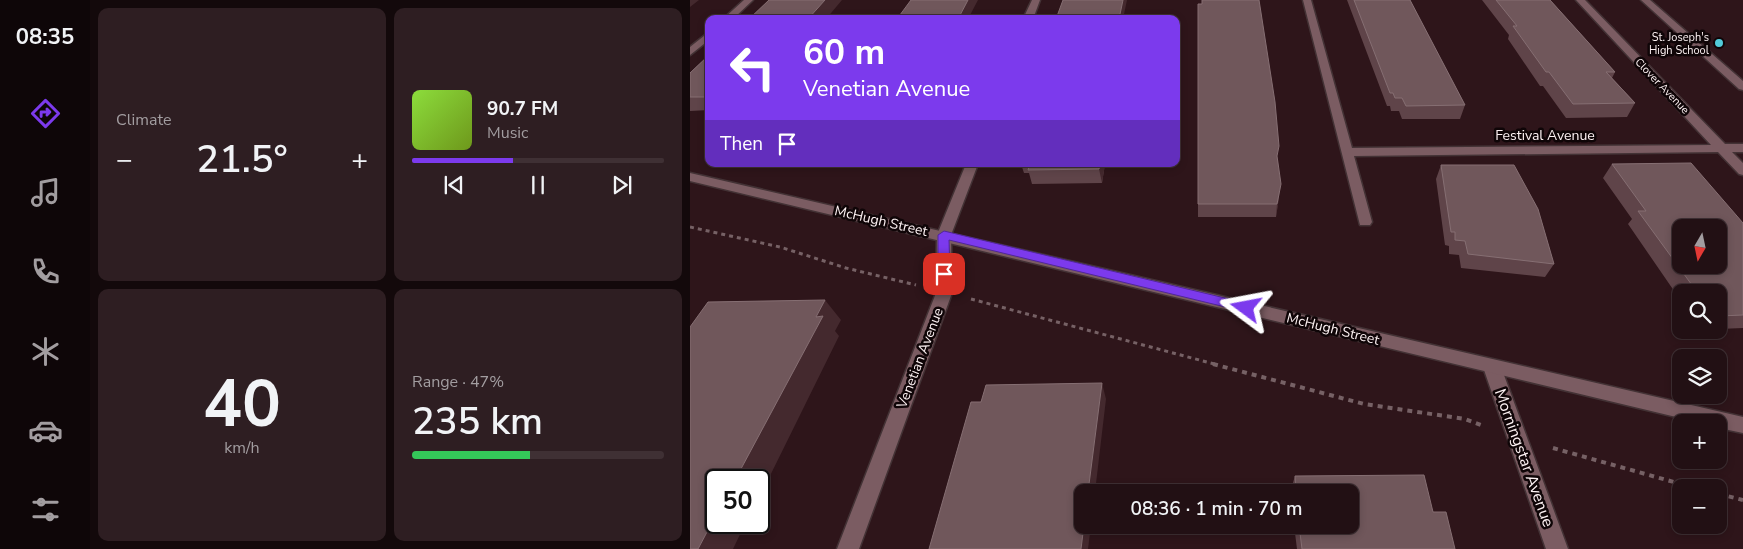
<!DOCTYPE html>
<meta charset="utf-8">
<style>
body{margin:0;font-family:"Nunito Sans",sans-serif;background:#2e1e22;color:#f1f3f6;height:100vh;display:flex;flex-direction:column;font-size:19px;white-space:nowrap}
*{box-sizing:border-box;margin:0}
p{font-size:16px;color:#a29da0}
.icon{flex:none;width:28px;height:28px;fill:none;stroke:currentColor;stroke-width:2;stroke-linecap:round;stroke-linejoin:round}
.map{position:relative;flex:1;overflow:hidden}
.details{display:flex;flex-direction:column;gap:8px;padding:8px;background:#13090b;width:600px}
.details>*{flex:none}
.banner{position:absolute;left:15px;top:15px;width:475px;height:152px;border-radius:10px;box-shadow:0 2px 8px #0003,0 0 0 1px #3f3034;background:#7c3aed;color:#fff;overflow:hidden}
.needle{width:32px;rotate:189deg}
.fabs{position:absolute;left:982px;top:219px;display:grid;gap:10px}
.fabs a{display:grid;place-items:center;width:55px;height:55px;border-radius:10px;background:#221014;box-shadow:0 2px 8px #0003,0 0 0 1px #3f3034;font-size:25px}
.speed{position:absolute;left:15px;top:469px;display:flex;gap:10px;font-size:25px;font-weight:700;text-align:center}
.speed>*{display:grid;place-content:center;width:65px;height:65px;border-radius:50%;background:#221014;box-shadow:0 2px 8px #0003,0 0 0 1px #3f3034;line-height:1}
.speed .limit{border:2px solid #111;border-radius:8px;background:#fff;color:#111}
.pin{position:absolute;display:grid;place-items:center;width:42px;height:42px;color:#fff;margin:-21px;border-radius:10px;box-shadow:0 2px 8px #0006}
.me{position:absolute;width:55px;margin:-28px;rotate:283deg;stroke-linejoin:round;filter:drop-shadow(0 0 4px #0008)}
.turn{display:flex;align-items:center;gap:18px;height:105px;padding:0 15px;font-size:22px}
.turn .icon{width:65px;height:65px;stroke-width:2.5}
.turn b{display:block;font-size:35px;line-height:42px}
.then{display:flex;align-items:center;height:48px;padding:0 15px;background:#0003;gap:10px;font-size:19px}
.big{font-size:38px;font-weight:600;line-height:1.1}
.details .widget{flex:1;display:flex;flex-direction:column;justify-content:center;gap:8px;min-width:0;padding:0 18px;border-radius:10px;background:#2e1e22}
.details .dial{align-items:center;gap:0}
.dial b{font-size:65px;line-height:1}
.song{display:flex;align-items:center;gap:15px}
.cover{width:60px;height:60px;border-radius:8px;background:linear-gradient(135deg,hsl(90 70% 55%),hsl(80 70% 35%))}
.played{height:5px;border-radius:2px;background:linear-gradient(90deg,#7c3aed 40%,#3f3034 40%)}
.keys{display:flex;justify-content:space-around;direction:ltr}
.heat{display:flex;justify-content:space-between;align-items:center;font-size:28px;direction:ltr}
.charge{height:8px;border-radius:4px;background:linear-gradient(90deg,#34c759 47%,#3f3034 0)}
.details .tiles{flex:1;display:grid;gap:8px;grid-template-columns:repeat(2,1fr)}
.trip{position:absolute;left:384px;top:484px;width:285px;height:50px;border-radius:10px;background:#221014;box-shadow:0 2px 8px #0003,0 0 0 1px #3f3034;font-weight:600;line-height:50px;text-align:center}
main{display:flex;flex:1;min-height:0}
.tabs{display:flex;flex-direction:column;width:90px;justify-content:space-around;align-items:center;background:#0e0608;color:#a29da0}
.tabs .icon{width:35px;height:35px}
.tabs .active{color:#7c3aed}
.tabs b{font-size:22px;color:#f1f3f6}
.map>svg:first-child{display:block}
.lines{fill:none;stroke-linecap:round;stroke-linejoin:round}
.street-casing{stroke:#433235;stroke-width:3}
.secondary-casing{stroke:#433235;stroke-width:3}
.path-far1{stroke:#766165;stroke-width:3;stroke-dasharray:4 4;stroke-linecap:butt}
.path{stroke:#766165;stroke-width:4;stroke-dasharray:5 5;stroke-linecap:butt}
.street{fill:#7b5c62;fill-rule:evenodd}
.secondary{fill:#7b5c62;fill-rule:evenodd}
.wall{fill:#5f4449}
.shaded-wall{fill:#44292e}
.building{fill:#70575b;stroke:#866f73;fill-rule:evenodd}
.route{fill:#7c3aed;stroke:#51269a}
.poi-dot{fill:#52cbd9;stroke:#0f0507;stroke-width:2}
.labels{text-anchor:middle;dominant-baseline:central;stroke-width:5;stroke-linejoin:round;paint-order:stroke}
.far-poi-label{font-size:11px;fill:#fdf2f3;stroke:#0f0507;text-anchor:end}
.far-street-label{font-size:11px;fill:#fdf2f3;stroke:#0f0507}
.street-label{font-size:14px;fill:#fdf2f3;stroke:#0f0507}
.near-street-label{font-size:16px;fill:#fdf2f3;stroke:#0f0507}
</style>
<main>
<nav class="tabs">
<b>08:35</b>
<svg class="icon active" aria-label="directions" viewBox="0 0 24 24"><path d="M12 3l9 9-9 9-9-9zM9 14v-3h6M13 9l2 2-2 2"/></svg>
<svg class="icon" aria-label="music" viewBox="0 0 24 24"><path d="M9 18V5l10-2v13"/><circle cx="6" cy="18" r="3"/><circle cx="16" cy="16" r="3"/></svg>
<svg class="icon" aria-label="phone" viewBox="0 0 24 24"><path d="M5 4h4l2 5-3 2q2 4 5 5l2-3 5 2v4C11 20 4 13 5 4z"/></svg>
<svg class="icon" aria-label="climate" viewBox="0 0 24 24"><path d="M12 3v18M4 7l16 10M4 17L20 7"/></svg>
<svg class="icon" aria-label="car" viewBox="0 0 24 24"><path d="M5 17H2v-5l4-1 3-4h7l3 4 3 1v5h-3M9 17h6M6 11h13"/><circle cx="7" cy="17" r="2"/><circle cx="17" cy="17" r="2"/></svg>
<svg class="icon" aria-label="filters" viewBox="0 0 24 24"><path d="M4 7h16M4 17h16"/><circle cx="9" cy="7" r="2"/><circle cx="15" cy="17" r="2"/></svg>
</nav>
<section class="details">
<div class="tiles">
<div class="widget"><p>Climate</p>
<div class="heat"><a>−</a><b class="big">21.5°</b><a>+</a></div>
</div>
<div class="widget">
<div class="song"><i class="cover"></i><div><b>90.7 FM</b><p>Music</p></div></div>
<div class="played"></div>
<div class="keys"><svg class="icon" aria-label="previous" viewBox="0 0 24 24"><path d="M18 5L8 12l10 7zM5 5v14"/></svg><svg class="icon" aria-label="pause" viewBox="0 0 24 24"><path d="M8 5v14M16 5v14"/></svg><svg class="icon" aria-label="next" viewBox="0 0 24 24"><path d="M6 5l10 7-10 7zM19 5v14"/></svg></div>
</div>
<div class="widget dial"><b>40</b><p>km/h</p></div>
<div class="widget"><p>Range · 47%</p><b class="big">235 km</b><div class="charge"></div></div>
</div>
</section>
<div class="map">
<svg width="1053" height="549" viewBox="0 0 1053 549">
<rect width="100%" height="100%" fill="#2e151a"/>
<g class="lines">
<defs>
<path id="street" d="M 54,0 L 63,0 L 43,19 L 33,19 Z
M 342,0 L 350,0 L 343,19 L 333,19 Z
M 613,0 L 621,0 L 662,148 L 1021,145 L 886,0 L 895,0 L 1035,144 L 1053,144 L 1053,152 L 1042,152 L 1053,163 L 1053,175 L 1049,174 L 1028,152 L 664,156 L 682,222 L 680,225 L 670,225 Z
M 19,32 L 19,40 L 0,55 L 0,47 Z
M 276,164 L 288,164 L 261,235 L 262,293 L 169,549 L 147,549 L 246,293 L 247,235 Z
M 802,360 L 808,362 L 811,367 L 878,549 L 856,549 L 793,367 L 796,362 Z"/>
<path id="secondary" d="M 951,0 L 960,0 L 1053,81 L 1053,90 L 1049,89 Z
M 0,173 L 1053,417 L 1053,433 L 1029,428 L 1029,422 L 1007,422 L 0,181 Z"/>
</defs>
<!-- street casing -->
<use href="#street" class="street-casing"/>
<!-- secondary casing -->
<use href="#secondary" class="secondary-casing"/>
<!-- path-far1 -->
<path class="path-far1" d="M 0,227 L 90,247 L 156,268 L 226,285
M 281,299 L 528,365"/>
<!-- path -->
<path class="path" d="M 523,364 L 674,404 L 775,419 L 791,425
M 863,448 L 1005,488
M 1029,494 L 1053,500"/>
<!-- street -->
<use href="#street" class="street"/>
<!-- secondary -->
<use href="#secondary" class="secondary"/>
</g>
<!-- wall -->
<path class="wall" d="M 657,0 L 720,0 L 775,105 L 770,119 L 712,119 L 709,111 L 701,111 L 700,106 L 697,106 Z
M 792,0 L 860,0 L 925,72 L 922,78 L 945,103 L 937,117 L 876,118 L 853,86 L 850,86 L 818,39 L 819,35 Z
M 512,4 L 588,161 L 589,197 L 586,217 L 508,217 L 508,204 Z
M 19,55 L 19,110 L 0,111 L 0,73 Z
M 331,164 L 415,164 L 412,183 L 342,184 L 339,173 L 334,173 Z
M 922,164 L 1053,223 L 1053,328 L 1029,329 L 1029,292 L 991,292 L 991,301 L 938,224 L 942,219 L 913,178 Z
M 751,165 L 864,264 L 855,277 L 771,268 L 769,255 L 759,254 L 759,246 L 755,245 L 746,179 Z
M 605,476 L 743,512 L 765,549 L 607,549 L 604,525 L 660,525 L 660,492 L 602,492 L 601,489 Z"/>
<!-- shaded-wall -->
<path class="shaded-wall" d="M 0,0 L 9,0 L 0,7 Z
M 135,0 L 152,0 L 136,19 L 118,19 Z
M 278,0 L 288,0 L 278,19 L 268,19 Z
M 433,0 L 437,0 L 433,19 L 429,19 Z
M 410,164 L 415,164 L 412,183 L 409,169 Z
M 591,184 L 589,197 L 586,217 L 587,204 Z
M 135,300 L 151,320 L 145,331 L 149,336 L 69,498 L 69,480 L 45,480 L 126,317 Z
M 412,383 L 416,399 L 405,492 L 398,492 Z
M 26,515 L 26,522 L 56,522 L 43,549 L 8,549 Z
M 394,525 L 401,525 L 398,549 L 391,549 Z"/>
<!-- building -->
<path class="building" d="M 79,0 L 135,0 L 118,19 L 59,19 Z
M 221,0 L 278,0 L 268,19 L 207,19 Z
M 373,0 L 433,0 L 429,19 L 366,19 Z
M 512,0 L 569,0 L 585,102 L 589,146 L 587,156 L 591,184 L 587,204 L 508,204 L 508,4 L 512,4 Z
M 664,0 L 720,0 L 775,105 L 716,106 L 712,98 L 705,98 L 703,93 L 700,93 Z
M 806,0 L 860,0 L 925,72 L 916,72 L 945,103 L 883,104 L 859,72 L 856,72 L 823,26 L 827,26 Z
M 19,55 L 19,97 L 0,97 L 0,73 Z
M 1001,163 L 1053,223 L 1053,315 L 1029,316 L 1029,292 L 1007,292 L 948,211 L 956,211 L 922,164 ZM 991,228 L 1029,228 L 1029,265 L 991,265 Z
M 340,164 L 410,164 L 409,169 L 338,170 Z
M 751,165 L 824,165 L 848,209 L 864,264 L 778,254 L 775,241 L 765,240 L 765,232 L 761,232 Z
M 135,300 L 126,317 L 133,316 L 45,480 L 26,480 L 26,515 L 8,549 L 0,549 L 0,327 L 18,302 Z
M 412,383 L 398,492 L 392,492 L 392,525 L 394,525 L 391,549 L 239,549 L 281,402 L 291,402 L 296,385 Z
M 734,475 L 743,512 L 756,512 L 765,549 L 612,549 L 609,525 L 660,525 L 660,492 L 606,492 L 605,476 Z"/>
<!-- route -->
<path class="route" d="M 254,231 L 556,303 L 560,304 L 562,308 L 560,311 L 556,312 L 259,240 L 260,274 L 254,278 L 248,274 L 248,235 Z"/>
<!-- markers -->
<circle class="poi-dot" cx="1029" cy="43" r="5"/>
<g class="labels">
<!-- far-poi labels -->
<g class="far-poi-label">
<text x="1019" y="37">St. Joseph's<tspan x="1019" dy="13">High School</tspan></text>
</g>
<!-- far-street labels -->
<g class="far-street-label">
<text transform="translate(972 86) rotate(46)">Clover Avenue</text>
</g>
<!-- street labels -->
<g class="street-label">
<text x="855" y="135">Festival Avenue</text>
<text transform="translate(191 221) rotate(13)">McHugh Street</text>
<text transform="translate(643 329) rotate(14)">McHugh Street</text>
<text transform="translate(230 358) rotate(-69)">Venetian Avenue</text>
</g>
<!-- near-street labels -->
<g class="near-street-label">
<text transform="translate(834 458) rotate(70)">Morningstar Avenue</text>
</g>
</g>
</svg>
<div class="fabs">
<a><svg class="needle" viewBox="-14 -14 28 28"><path d="M0-13l5 13h-10z" fill="#e53935"/><path d="M0 13l5-13h-10z" fill="#a29da0"/></svg></a>
<a><svg class="icon" aria-label="search" viewBox="0 0 24 24"><circle cx="10" cy="10" r="6"/><path d="M15 15l6 6"/></svg></a>
<a><svg class="icon" aria-label="layers" viewBox="0 0 24 24"><path d="M12 4l9 5-9 5-9-5zM3 14l9 5 9-5"/></svg></a>
<a>+</a>
<a>−</a>
</div>
<div class="speed"><div class="limit">50</div></div>
<div class="pin" style="left:254px;top:274px;background:#d93025"><svg class="icon" aria-label="arrive" viewBox="0 0 24 24"><path d="M6 21V4h12l-3 4 3 4H6"/></svg></div>
<svg class="me" style="left:556px;top:308px" viewBox="-20 -20 40 40"><path d="M0-17L14 15 0 8-14 15z" fill="#7c3aed" stroke="#fff" stroke-width="4"/></svg>
<div class="trip">08:36 · 1 min · 70 m</div>
<div class="banner">
<div class="turn"><svg class="icon" aria-label="left" viewBox="0 0 24 24"><path d="M17 20v-9H6M10 6l-5 5 5 5"/></svg><div><b>60 m</b>Venetian Avenue</div></div>
<div class="then">Then<svg class="icon" aria-label="arrive" viewBox="0 0 24 24"><path d="M6 21V4h12l-3 4 3 4H6"/></svg></div>
</div>
</div>
</main>
